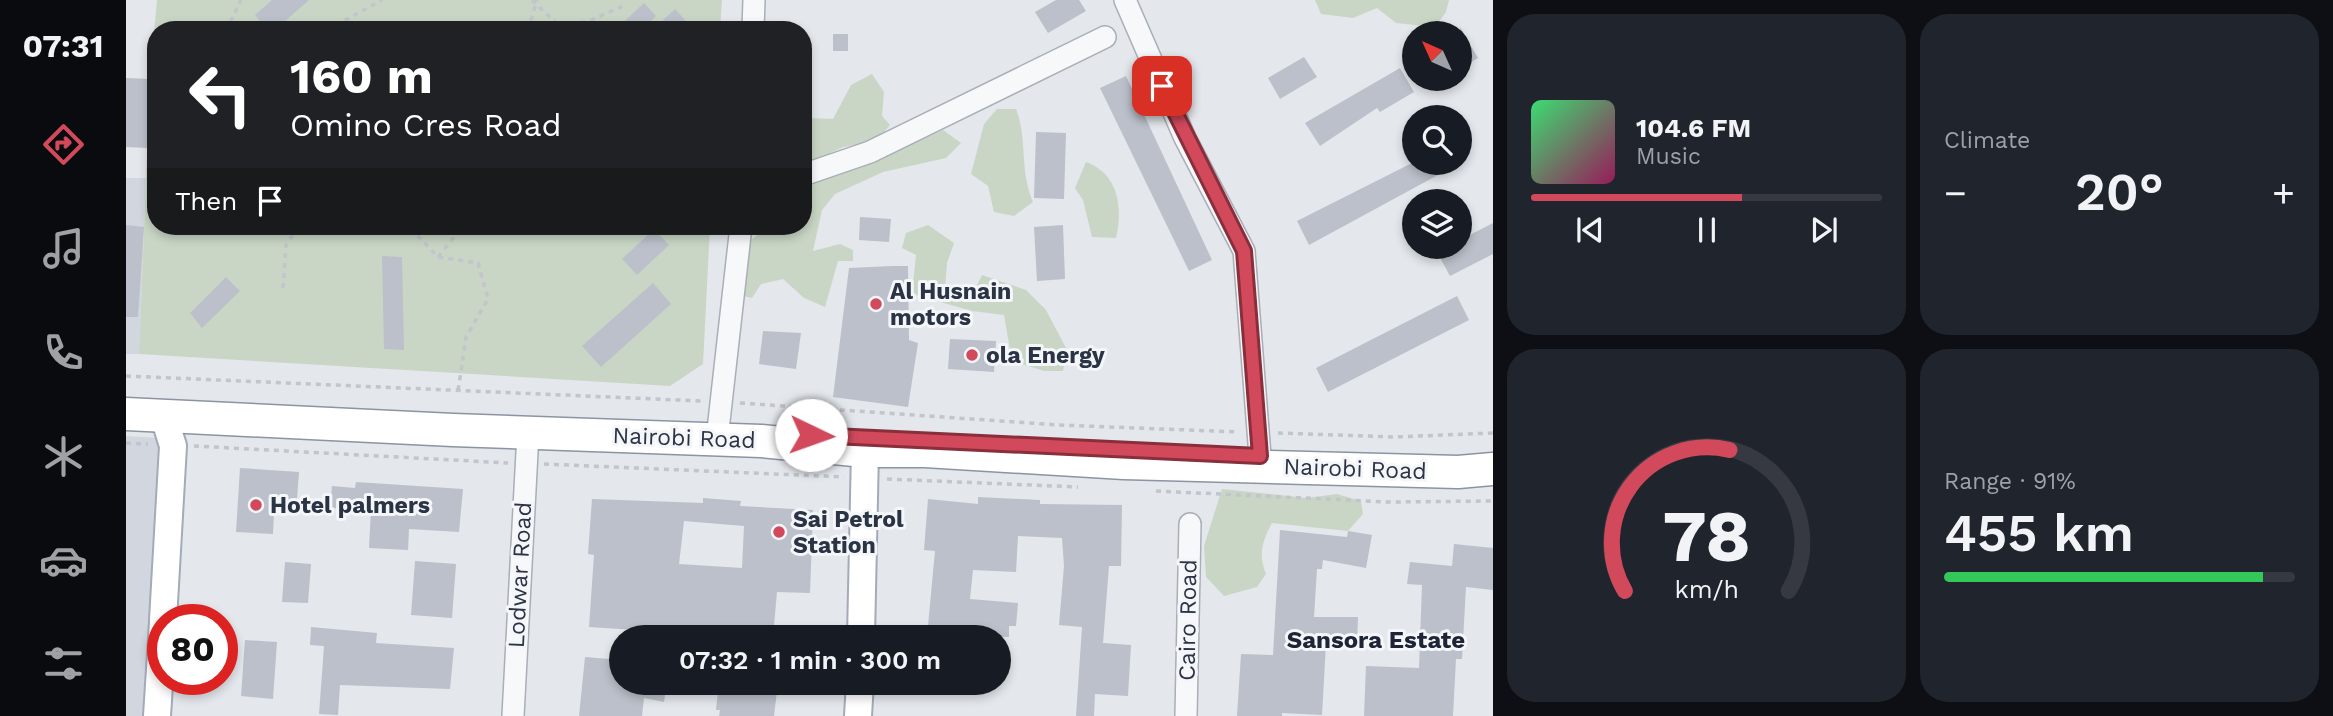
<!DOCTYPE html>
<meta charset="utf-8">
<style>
body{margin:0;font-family:"Work Sans",sans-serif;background:#20242c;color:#f1f3f6;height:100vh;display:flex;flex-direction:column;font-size:26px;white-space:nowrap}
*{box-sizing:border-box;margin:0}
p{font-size:23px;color:#9ea1a6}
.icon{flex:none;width:38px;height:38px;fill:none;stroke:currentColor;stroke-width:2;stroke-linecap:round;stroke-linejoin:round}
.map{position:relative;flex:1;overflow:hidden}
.sheet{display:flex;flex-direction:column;gap:14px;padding:14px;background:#0d0f14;width:840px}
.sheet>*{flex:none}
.banner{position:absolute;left:21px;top:21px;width:665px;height:214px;border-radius:28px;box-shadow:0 4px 10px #0003;background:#202124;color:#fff;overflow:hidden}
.needle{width:46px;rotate:315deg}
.controls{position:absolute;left:1276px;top:21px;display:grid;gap:14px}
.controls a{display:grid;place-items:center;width:70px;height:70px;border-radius:50%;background:#171b24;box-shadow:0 4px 10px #0003;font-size:35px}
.speed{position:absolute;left:21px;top:604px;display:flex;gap:14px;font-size:35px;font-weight:700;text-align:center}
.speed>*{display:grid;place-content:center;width:91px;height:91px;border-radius:50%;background:#171b24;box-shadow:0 4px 10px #0003;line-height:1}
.speed .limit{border:10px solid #d22;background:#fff;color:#111}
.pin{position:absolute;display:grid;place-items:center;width:60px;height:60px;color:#fff;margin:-30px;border-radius:14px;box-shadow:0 4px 10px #0006}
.me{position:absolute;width:77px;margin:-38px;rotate:93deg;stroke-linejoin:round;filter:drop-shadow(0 0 5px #0008)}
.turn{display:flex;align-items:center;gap:24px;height:147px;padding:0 28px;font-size:32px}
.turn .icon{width:91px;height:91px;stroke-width:2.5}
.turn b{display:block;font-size:49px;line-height:60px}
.then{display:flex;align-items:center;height:66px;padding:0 28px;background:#0003;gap:14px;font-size:26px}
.big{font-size:52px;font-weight:600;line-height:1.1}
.sheet .widget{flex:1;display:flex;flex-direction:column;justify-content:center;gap:10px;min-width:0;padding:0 24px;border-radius:28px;background:#20242c}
.sheet .dial{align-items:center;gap:0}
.dial svg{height:182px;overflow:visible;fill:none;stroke:#363941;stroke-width:7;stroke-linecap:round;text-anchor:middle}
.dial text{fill:#f1f3f6;stroke:none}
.song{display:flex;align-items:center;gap:21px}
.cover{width:84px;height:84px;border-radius:10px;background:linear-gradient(135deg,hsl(140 70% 55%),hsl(330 70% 35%))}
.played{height:7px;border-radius:4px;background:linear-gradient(90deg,#d1495b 60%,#363941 60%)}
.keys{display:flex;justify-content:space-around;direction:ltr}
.heat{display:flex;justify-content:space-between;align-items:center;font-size:38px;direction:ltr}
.charge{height:10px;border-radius:5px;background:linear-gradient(90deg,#34c759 91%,#363941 0)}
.sheet .tiles{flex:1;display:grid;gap:14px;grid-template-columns:repeat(2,1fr)}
.trip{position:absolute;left:483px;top:625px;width:402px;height:70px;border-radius:35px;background:#171b24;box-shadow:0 4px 10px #0003;font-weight:600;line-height:70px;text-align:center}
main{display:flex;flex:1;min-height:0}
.tabs{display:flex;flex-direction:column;width:126px;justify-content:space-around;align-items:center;background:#090b0e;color:#9ea1a6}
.tabs .icon{width:49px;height:49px}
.tabs .current{color:#d1495b}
.tabs b{font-size:32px;color:#f1f3f6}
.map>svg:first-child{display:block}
.built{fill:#d2d6de}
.green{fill:#c9d6c5}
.building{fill:#bbc0ca;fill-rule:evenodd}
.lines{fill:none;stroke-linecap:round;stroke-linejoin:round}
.minor-casing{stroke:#a9aeb7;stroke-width:24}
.major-casing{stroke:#a3abb8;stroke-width:30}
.highway-casing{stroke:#8b94a3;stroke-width:35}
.path{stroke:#c2c5cb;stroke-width:3.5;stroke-dasharray:5 5;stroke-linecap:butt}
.minor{stroke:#f7f8fa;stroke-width:21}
.major{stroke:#fff;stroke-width:26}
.highway{stroke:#fff;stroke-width:32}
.route-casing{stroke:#882f3b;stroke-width:18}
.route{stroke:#d1495b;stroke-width:12}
.poi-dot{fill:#d1495b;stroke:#f4f6f9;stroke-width:2.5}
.labels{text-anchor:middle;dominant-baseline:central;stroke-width:6;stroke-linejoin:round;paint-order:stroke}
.poi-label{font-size:23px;font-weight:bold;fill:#2b3445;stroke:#f4f6f9;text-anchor:start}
.street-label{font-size:23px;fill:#2b3445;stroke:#f4f6f9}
.neighbourhood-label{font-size:24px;font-weight:bold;fill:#1d2536;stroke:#f4f6f9}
</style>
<main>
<nav class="tabs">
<b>07:31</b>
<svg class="icon current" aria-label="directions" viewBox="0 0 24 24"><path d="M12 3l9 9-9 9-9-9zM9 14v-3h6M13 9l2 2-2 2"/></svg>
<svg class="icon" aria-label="music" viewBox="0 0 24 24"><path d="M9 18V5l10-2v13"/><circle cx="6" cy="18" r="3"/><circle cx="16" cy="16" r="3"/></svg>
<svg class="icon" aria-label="phone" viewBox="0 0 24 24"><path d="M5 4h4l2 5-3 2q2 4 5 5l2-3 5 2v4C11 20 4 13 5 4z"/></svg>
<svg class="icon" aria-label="climate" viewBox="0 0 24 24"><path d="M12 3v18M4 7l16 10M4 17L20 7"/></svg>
<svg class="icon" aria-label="car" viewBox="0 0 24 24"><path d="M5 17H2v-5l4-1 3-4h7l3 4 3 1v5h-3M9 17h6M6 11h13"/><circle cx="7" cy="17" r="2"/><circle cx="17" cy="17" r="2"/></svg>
<svg class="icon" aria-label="filters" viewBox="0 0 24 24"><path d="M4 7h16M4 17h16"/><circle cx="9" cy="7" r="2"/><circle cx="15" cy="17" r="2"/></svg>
</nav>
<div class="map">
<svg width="1367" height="716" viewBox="0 0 1367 716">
<rect width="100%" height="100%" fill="#e4e7ec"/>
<!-- built -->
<path class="built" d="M 0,178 L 20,178 L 13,354 L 0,354 Z
M 0,436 L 50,439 L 40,716 L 0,716 Z"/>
<!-- green -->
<path class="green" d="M 31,0 L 596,0 L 594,30 L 30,30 L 30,226 L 584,226 L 577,364 L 544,386 L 13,354 L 24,79 Z
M 1189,0 L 1323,0 L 1320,12 L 1309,27 L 1270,23 L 1251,8 L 1227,18 L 1195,14 Z
M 746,74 L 758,92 L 756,116 L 764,125 L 750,142 L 717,147 L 677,166 L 677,122 L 684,118 L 707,119 L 725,85 Z
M 871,109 L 890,109 C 902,140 893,169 907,202 L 888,216 L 868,212 L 862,186 L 845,174 L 858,124 Z
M 817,130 L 835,143 L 820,158 L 757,172 L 709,194 L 696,210 L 687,251 L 714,244 L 727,250 L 727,261 L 712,261 L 699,307 L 678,298 L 657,279 L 635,284 L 626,298 L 617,296 L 621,243 L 634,233 L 631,226 L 677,226 L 677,186 L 782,146 Z
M 960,162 C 993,174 997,208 990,238 L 966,237 L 957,200 L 949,188 Z
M 802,225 L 828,243 L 821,263 L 819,288 L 846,295 L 856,275 L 900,290 L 920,310 L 941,350 L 937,371 L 918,371 L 886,361 L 878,315 L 846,311 L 786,294 L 790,255 L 776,248 L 780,233 Z
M 1096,489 L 1181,498 L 1211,494 L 1235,501 L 1237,514 L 1222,531 L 1146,523 C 1136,542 1132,554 1140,574 L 1131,587 L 1098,596 L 1080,577 L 1078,546 Z"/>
<!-- building -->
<path class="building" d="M 146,0 L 183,0 L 149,30 L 142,30 L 129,15 Z
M 930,0 L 953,0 L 960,11 L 922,33 L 909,12 Z
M 518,3 L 530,16 L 516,30 L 489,30 Z
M 549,9 L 568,30 L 547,30 L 537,20 Z
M 1334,27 L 1352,58 L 1334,69 Z
M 707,34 L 722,34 L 722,51 L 707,51 Z
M 1178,57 L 1191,77 L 1154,99 L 1142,78 Z
M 1274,68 L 1288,92 L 1254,112 L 1251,108 L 1194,146 L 1179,123 Z
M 1000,76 L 1086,260 L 1063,271 L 974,88 Z
M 0,78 L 24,79 L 22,148 L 0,147 Z
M 910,132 L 940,133 L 938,199 L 908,198 Z
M 1286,163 L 1334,163 L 1183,245 L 1171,221 Z
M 734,217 L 765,219 L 763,242 L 733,240 Z
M 1367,223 L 1367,254 L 1324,276 L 1311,252 L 1321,247 L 1334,247 L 1334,240 Z
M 0,225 L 18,227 L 12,317 L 0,317 Z
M 937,225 L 939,279 L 911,281 L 908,227 Z
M 528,229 L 543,245 L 511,275 L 496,259 Z
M 256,256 L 276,257 L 278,350 L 258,349 Z
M 767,266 L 782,266 L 783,340 L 792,343 L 782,407 L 707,397 L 723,268 Z
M 100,277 L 114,291 L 76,328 L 64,313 Z
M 527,283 L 545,304 L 475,367 L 456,346 Z
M 1331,296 L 1343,320 L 1202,392 L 1190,368 Z
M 637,331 L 675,333 L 670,369 L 633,364 Z
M 824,339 L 870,341 L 868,372 L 822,369 Z
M 114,468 L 173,472 L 170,513 L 148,512 L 147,534 L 110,532 Z
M 230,482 L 337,489 L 333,532 L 283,529 L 282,550 L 243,548 L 245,510 L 204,508 L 206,486 L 229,488 Z
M 852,497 L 914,500 L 914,504 L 996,505 L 995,566 L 983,566 L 977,643 L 1005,645 L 1002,696 L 969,694 L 968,716 L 950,716 L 956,627 L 933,625 L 938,566 L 936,538 L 892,536 L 890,572 L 847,570 L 844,599 L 892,603 L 890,626 L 883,626 L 883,637 L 801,637 L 809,551 L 798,550 L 802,499 L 852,504 Z
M 577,498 L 615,501 L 614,506 L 687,510 L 684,593 L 651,592 L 647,637 L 598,633 L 597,637 L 524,637 L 525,631 L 463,627 L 468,555 L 462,554 L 466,499 L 577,503 ZM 558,521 L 618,526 L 616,568 L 553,564 Z
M 1154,530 L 1221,537 L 1222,531 L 1246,535 L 1240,568 L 1197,560 L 1196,569 L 1191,569 L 1188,617 L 1232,617 L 1231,645 L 1200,644 L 1196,715 L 1156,713 L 1156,716 L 1111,716 L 1115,654 L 1147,655 Z
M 1328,544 L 1367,548 L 1367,590 L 1340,587 L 1336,659 L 1330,659 L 1327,716 L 1238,716 L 1240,666 L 1293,668 L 1296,585 L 1281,584 L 1284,562 L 1326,566 Z
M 289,561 L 330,564 L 326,618 L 285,615 Z
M 159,562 L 185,564 L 182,603 L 156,602 Z
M 185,627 L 251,633 L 250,643 L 328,648 L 324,689 L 214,685 L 212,715 L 193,714 L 198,646 L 184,645 Z
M 119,640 L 151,642 L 147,699 L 115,696 Z
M 459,657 L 495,660 L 495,682 L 541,682 L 538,702 L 518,698 L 516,716 L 453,716 Z
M 593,682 L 652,682 L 648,716 L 593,716 L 594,710 L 590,710 Z"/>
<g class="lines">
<defs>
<path id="minor" d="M 999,0 L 1059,138 L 1118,251 L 1134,456
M 627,30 L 628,0
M 677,175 L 744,152 L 979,37
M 592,430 L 615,226
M 387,716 L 402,433
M 1060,716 L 1064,524"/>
<path id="major" d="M 37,620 L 47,446 L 38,417
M 735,637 L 739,451
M 31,716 L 37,622
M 732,716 L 734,682"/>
<path id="highway" d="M 0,414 L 327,430 L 635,441 L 739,451 L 799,451 L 998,463 L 1332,472 L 1367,469"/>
</defs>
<!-- minor casing -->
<use href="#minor" class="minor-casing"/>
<!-- major casing -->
<use href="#major" class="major-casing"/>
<!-- highway casing -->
<use href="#highway" class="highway-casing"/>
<!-- path -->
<path class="path" d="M 406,0 L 434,27 L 463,21 L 497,6
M 105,30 L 102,27 L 115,0
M 201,30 L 256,0
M 402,30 L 411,0
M 274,226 L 292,236 L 312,257 L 352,263 L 362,299 L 340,337 L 332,391
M 312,257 L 337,226
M 157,288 L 160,245 L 173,226
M 0,376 L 575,401
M 614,403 L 933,425 L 1113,432
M 1152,433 L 1268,437 L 1367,433
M 0,443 L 22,444
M 68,446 L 382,463
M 418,464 L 718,477
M 761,479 L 952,487
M 1030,491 L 1262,502 L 1367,501"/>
<!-- minor -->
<use href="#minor" class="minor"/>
<!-- major -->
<use href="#major" class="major"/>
<!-- highway -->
<use href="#highway" class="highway"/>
</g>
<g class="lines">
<defs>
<path id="route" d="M 685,435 L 1134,456 L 1118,251 L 1036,86"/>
</defs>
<!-- route casing -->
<use href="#route" class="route-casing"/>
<!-- route -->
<use href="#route" class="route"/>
</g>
<!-- markers -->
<g class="poi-dot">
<circle cx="750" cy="304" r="7"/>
<circle cx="846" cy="355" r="7"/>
<circle cx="130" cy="505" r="7"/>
<circle cx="653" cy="532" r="7"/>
</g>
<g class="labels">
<!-- poi labels -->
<g class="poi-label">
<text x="764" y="291">Al Husnain<tspan x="764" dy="26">motors</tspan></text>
<text x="860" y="355">ola Energy</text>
<text x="144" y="505">Hotel palmers</text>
<text x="667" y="519">Sai Petrol<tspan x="667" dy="26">Station</tspan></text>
</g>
<!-- street labels -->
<g class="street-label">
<text transform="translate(558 438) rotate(2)">Nairobi Road</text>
<text transform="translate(1229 469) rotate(2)">Nairobi Road</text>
<text transform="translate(394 575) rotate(-87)">Lodwar Road</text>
<text transform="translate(1062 620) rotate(-89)">Cairo Road</text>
</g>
<!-- neighbourhood labels -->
<g class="neighbourhood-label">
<text x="1250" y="640">Sansora Estate</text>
</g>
</g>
</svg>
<div class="controls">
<a><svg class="needle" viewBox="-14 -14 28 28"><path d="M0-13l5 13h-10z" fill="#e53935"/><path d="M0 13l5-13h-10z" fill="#9ea1a6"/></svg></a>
<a><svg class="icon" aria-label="search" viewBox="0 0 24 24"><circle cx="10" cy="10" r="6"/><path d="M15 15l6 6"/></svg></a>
<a><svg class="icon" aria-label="layers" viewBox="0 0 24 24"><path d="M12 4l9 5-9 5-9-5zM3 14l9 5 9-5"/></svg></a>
</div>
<div class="speed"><div class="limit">80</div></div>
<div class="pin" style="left:1036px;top:86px;background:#d93025"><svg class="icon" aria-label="arrive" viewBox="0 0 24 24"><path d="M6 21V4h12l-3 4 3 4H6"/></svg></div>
<svg class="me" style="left:685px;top:435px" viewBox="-20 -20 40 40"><circle r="19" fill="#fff"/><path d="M0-13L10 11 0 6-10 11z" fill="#d1495b"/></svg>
<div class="trip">07:32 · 1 min · 300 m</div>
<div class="banner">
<div class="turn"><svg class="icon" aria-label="left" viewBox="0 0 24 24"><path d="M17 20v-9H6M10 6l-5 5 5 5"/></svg><div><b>160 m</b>Omino Cres Road</div></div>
<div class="then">Then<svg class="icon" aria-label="arrive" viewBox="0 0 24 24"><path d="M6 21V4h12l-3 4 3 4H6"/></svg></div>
</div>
</div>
<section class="sheet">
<div class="tiles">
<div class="widget">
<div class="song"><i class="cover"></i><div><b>104.6 FM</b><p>Music</p></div></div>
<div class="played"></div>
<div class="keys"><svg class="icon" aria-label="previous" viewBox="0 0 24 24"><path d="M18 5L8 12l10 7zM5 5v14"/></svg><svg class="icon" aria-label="pause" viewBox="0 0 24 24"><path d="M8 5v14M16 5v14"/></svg><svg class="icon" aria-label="next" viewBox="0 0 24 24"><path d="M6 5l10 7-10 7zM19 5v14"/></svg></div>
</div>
<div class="widget"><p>Climate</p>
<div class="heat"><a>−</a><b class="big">20°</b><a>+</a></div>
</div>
<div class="widget dial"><svg viewBox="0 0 100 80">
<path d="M14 69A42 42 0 1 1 86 69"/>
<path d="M14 69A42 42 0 0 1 60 7" stroke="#d1495b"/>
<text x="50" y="56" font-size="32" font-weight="700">78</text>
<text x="50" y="72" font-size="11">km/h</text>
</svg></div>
<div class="widget"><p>Range · 91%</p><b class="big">455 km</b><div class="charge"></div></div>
</div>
</section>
</main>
